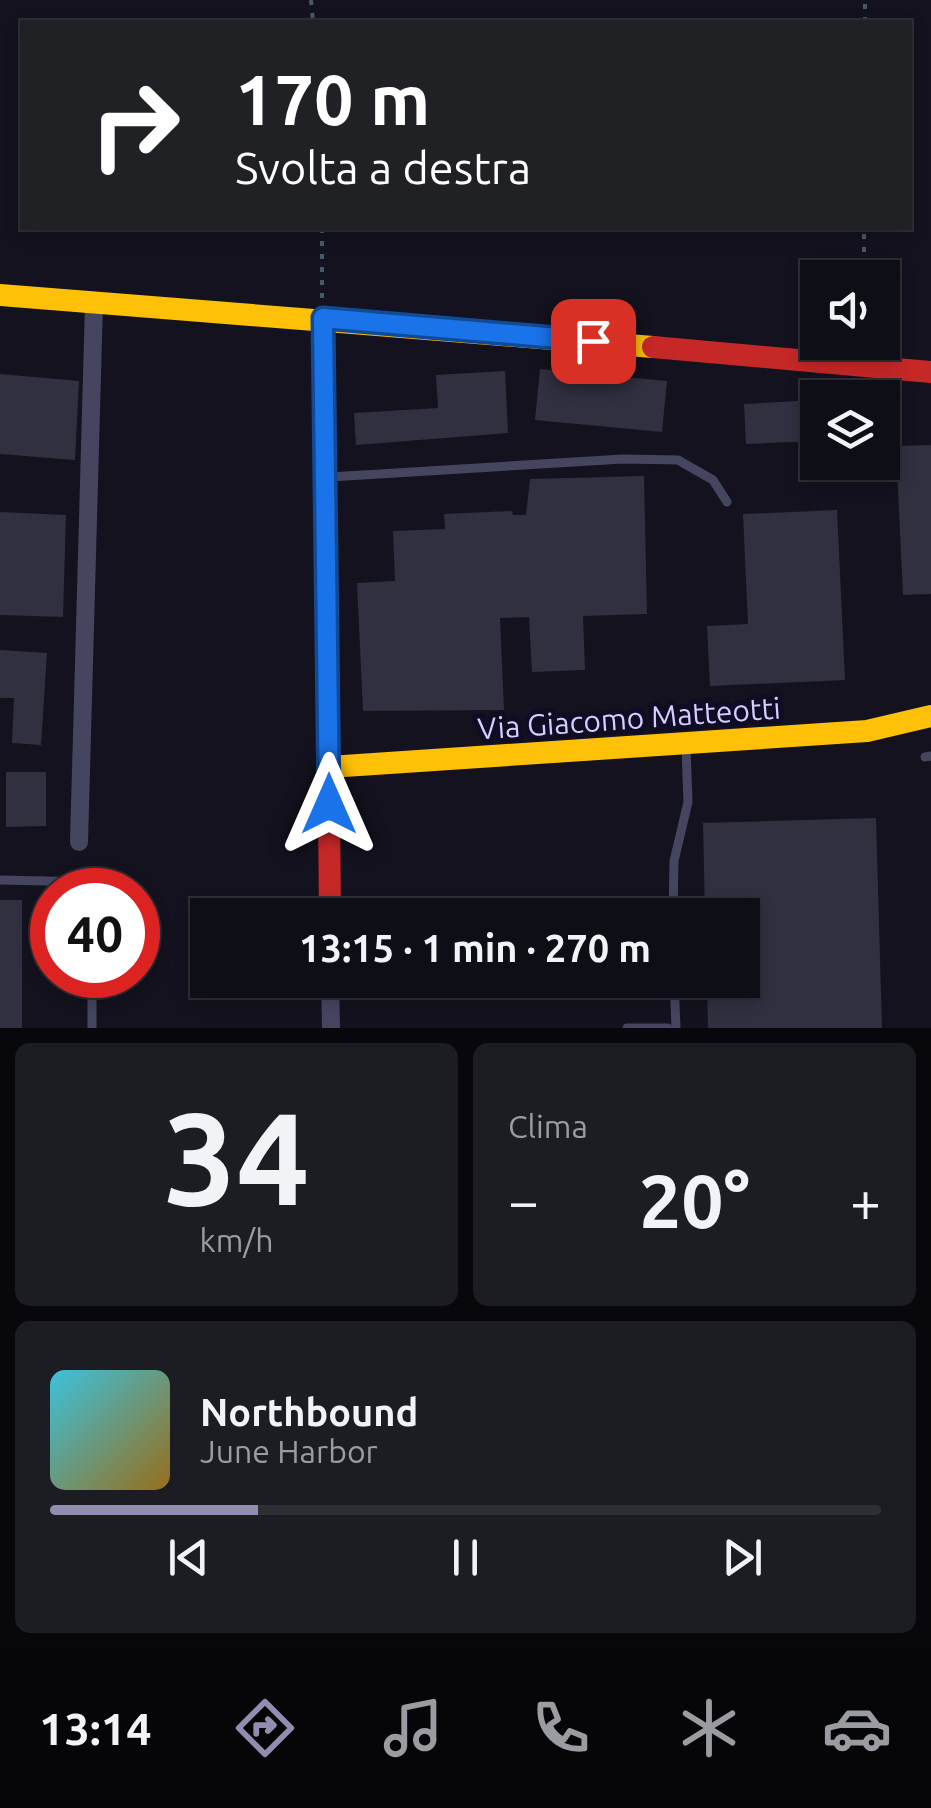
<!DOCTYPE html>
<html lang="it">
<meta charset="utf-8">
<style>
body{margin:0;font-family:Ubuntu,sans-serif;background:#1c1c23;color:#f1f3f6;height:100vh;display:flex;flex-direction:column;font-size:38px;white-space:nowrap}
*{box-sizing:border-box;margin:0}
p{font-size:32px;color:#9b9ca1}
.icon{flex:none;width:55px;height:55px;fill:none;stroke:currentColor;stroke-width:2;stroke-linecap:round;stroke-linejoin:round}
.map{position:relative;height:1028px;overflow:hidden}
.panel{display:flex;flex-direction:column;gap:15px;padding:15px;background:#08080c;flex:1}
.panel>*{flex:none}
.hud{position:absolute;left:20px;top:20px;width:892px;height:210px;border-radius:0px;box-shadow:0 5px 15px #0003,0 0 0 2px #2e2e35;background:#202124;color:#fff;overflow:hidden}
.buttons{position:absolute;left:800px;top:260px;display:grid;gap:20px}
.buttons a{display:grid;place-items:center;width:100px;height:100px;border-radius:0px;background:#0e0e16;box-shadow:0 5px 15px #0003,0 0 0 2px #2e2e35;font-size:50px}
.speed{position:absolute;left:30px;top:868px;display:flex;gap:20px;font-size:50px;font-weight:700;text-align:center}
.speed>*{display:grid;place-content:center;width:130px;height:130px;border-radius:50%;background:#0e0e16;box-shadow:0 5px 15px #0003,0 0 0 2px #2e2e35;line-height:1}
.speed .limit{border:15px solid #d22;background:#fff;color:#111}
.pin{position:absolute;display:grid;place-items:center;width:85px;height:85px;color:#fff;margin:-42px;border-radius:20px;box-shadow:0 5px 15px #0006}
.me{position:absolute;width:110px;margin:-55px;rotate:0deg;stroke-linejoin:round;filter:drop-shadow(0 0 8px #0008)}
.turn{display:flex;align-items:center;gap:35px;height:210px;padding:0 50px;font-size:45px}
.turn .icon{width:130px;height:130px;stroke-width:2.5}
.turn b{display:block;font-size:70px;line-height:85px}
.big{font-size:75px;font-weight:700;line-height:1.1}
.panel .tile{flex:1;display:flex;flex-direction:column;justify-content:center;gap:15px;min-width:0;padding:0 35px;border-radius:15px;background:#1c1c23}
.panel .dial{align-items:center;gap:0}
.dial b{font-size:130px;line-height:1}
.song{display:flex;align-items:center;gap:30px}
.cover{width:120px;height:120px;border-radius:15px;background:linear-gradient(135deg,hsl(190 70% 55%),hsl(40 70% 35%))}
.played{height:10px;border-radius:5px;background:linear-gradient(90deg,#908db0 25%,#2e2e35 25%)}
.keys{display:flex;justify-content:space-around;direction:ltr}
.heat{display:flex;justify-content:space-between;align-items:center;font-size:55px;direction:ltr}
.panel .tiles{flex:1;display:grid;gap:15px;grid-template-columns:1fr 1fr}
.tile:last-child{grid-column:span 2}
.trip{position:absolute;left:190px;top:898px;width:570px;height:100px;border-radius:0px;background:#0e0e16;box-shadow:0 5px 15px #0003,0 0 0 2px #2e2e35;font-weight:700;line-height:100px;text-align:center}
.tabs{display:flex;height:160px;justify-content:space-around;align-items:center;background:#060609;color:#9b9ca1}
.tabs .icon{width:70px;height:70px}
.tabs .active{color:#908db0}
.tabs b{font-size:45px;color:#f1f3f6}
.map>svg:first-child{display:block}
.building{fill:#313041}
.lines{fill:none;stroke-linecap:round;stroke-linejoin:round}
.path{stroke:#475968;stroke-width:4;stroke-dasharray:5 8;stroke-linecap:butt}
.lane{stroke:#464560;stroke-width:9}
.street{stroke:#464560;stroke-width:18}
.slow{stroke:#ffc107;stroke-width:22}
.jam{stroke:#c62828;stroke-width:22}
.route-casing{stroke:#114b97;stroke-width:25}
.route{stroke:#1a73e8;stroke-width:18}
.labels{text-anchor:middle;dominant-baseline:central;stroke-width:10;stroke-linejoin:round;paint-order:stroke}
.street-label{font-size:30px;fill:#d3cfff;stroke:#0f0c24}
</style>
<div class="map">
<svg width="931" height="1028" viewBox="0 0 931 1028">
<rect width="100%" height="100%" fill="#13121e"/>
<!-- building -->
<path class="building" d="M 540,369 L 667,381 L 662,432 L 535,420 Z
M 505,371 L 508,433 L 356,445 L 354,413 L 438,408 L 436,375 Z
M 0,374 L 79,381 L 75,460 L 0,454 Z
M 818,400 L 818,441 L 746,444 L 744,404 Z
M 931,445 L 931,594 L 903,595 L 896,446 Z
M 644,476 L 647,614 L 583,616 L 585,670 L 532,672 L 529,617 L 500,618 L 504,710 L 363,711 L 357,583 L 395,581 L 393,531 L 445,529 L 444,514 L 512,511 L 513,515 L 526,515 L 530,479 Z
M 837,510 L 845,680 L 710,686 L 707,626 L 748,624 L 743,514 Z
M 0,512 L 66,515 L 63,617 L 0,615 Z
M 0,650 L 47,653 L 41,745 L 12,743 L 14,698 L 0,698 Z
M 6,772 L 46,772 L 46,826 L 6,827 Z
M 876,818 L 882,1028 L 708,1028 L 707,980 L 742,980 L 742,915 L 705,915 L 703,823 Z
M 0,900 L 22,900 L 22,1028 L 0,1028 Z"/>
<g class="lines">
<!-- path -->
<path class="path" d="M 311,0 L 313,22
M 865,22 L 865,0
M 322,228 L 322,298
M 864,278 L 864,228"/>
<!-- lane -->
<path class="lane" d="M 330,477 L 623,459 L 678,460 L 713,480 L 727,502
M 925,757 L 931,756
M 0,880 L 92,882 L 92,890
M 673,915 L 674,861 L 688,802 L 686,748
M 674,980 L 676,1028
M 92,1028 L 92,975
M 627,1028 L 668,1028"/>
<!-- street -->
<path class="street" d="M 79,842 L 94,303
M 330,980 L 331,1028"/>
<!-- slow -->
<path class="slow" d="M 0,295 L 653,347
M 323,318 L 328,703
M 329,767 L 867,731 L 931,716"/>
<!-- jam -->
<path class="jam" d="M 653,347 L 931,372
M 328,703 L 330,915"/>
</g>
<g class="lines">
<defs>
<path id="route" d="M 329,804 L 323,318 L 593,341"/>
</defs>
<!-- route casing -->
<use href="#route" class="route-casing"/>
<!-- route -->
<use href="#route" class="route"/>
</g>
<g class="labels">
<!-- street labels -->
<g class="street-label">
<text transform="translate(629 718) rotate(-4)">Via Giacomo Matteotti</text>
</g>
</g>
</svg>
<div class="buttons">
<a><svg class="icon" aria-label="sound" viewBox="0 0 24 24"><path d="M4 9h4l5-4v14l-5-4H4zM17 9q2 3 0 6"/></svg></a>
<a><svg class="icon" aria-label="layers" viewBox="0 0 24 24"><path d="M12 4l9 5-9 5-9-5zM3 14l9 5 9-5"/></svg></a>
</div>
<div class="speed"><div class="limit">40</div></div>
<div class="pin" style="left:593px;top:341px;background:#d93025"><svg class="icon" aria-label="arrive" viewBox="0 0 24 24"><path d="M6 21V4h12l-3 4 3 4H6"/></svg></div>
<svg class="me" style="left:329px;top:804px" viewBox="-20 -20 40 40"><path d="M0-17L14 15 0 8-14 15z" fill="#1a73e8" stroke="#fff" stroke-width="4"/></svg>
<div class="trip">13:15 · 1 min · 270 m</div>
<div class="hud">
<div class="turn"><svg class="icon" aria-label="right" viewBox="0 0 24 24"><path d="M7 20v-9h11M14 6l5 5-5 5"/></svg><div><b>170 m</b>Svolta a destra</div></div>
</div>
</div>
<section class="panel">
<div class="tiles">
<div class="tile dial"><b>34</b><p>km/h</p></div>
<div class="tile"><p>Clima</p>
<div class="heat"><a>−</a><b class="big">20°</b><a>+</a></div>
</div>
<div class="tile">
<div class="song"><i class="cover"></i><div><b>Northbound</b><p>June Harbor</p></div></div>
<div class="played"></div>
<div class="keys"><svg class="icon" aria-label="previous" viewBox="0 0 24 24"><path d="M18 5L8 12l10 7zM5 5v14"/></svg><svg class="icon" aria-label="pause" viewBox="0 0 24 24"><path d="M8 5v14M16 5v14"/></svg><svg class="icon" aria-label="next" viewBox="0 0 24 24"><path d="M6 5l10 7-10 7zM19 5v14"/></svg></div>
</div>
</div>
</section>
<nav class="tabs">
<b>13:14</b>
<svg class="icon active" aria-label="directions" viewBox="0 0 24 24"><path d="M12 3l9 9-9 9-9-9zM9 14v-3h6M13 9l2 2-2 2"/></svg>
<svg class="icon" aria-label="music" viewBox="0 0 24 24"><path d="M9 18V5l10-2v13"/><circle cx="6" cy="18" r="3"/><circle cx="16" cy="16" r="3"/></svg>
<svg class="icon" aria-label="phone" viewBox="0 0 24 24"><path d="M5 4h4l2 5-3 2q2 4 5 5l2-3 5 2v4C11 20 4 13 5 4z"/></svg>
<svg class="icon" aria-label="climate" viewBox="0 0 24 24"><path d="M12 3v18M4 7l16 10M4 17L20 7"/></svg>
<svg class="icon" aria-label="car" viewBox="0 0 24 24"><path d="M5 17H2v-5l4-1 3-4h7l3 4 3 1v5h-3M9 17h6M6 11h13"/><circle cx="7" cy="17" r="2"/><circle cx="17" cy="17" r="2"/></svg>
</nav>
